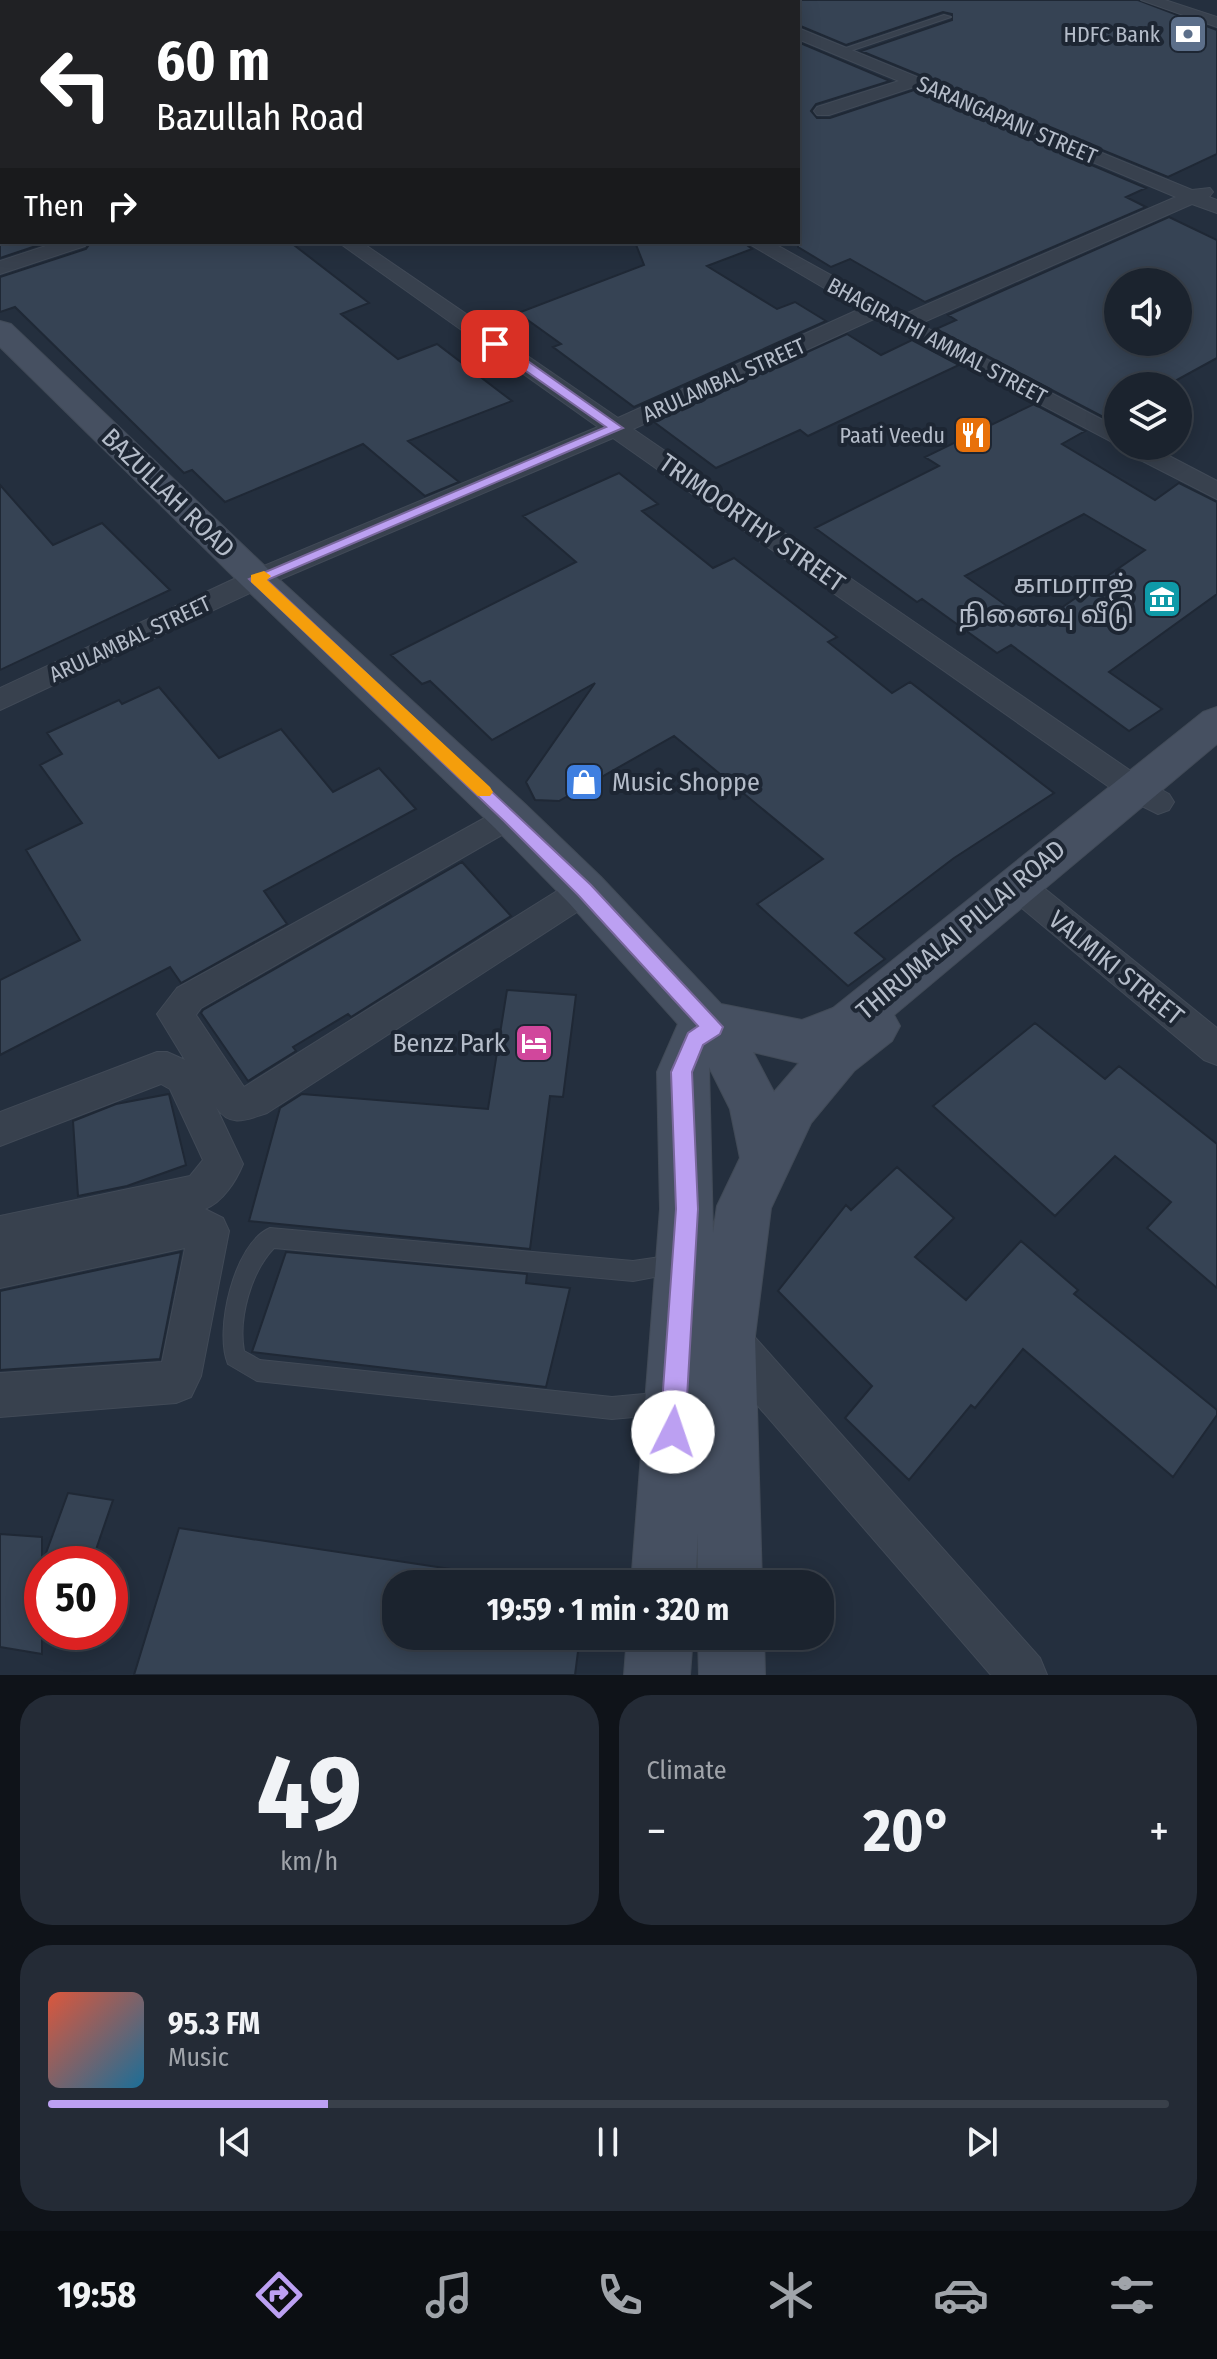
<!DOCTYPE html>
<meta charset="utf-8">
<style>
body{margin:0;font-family:"Fira Sans Condensed","Noto Sans Tamil",sans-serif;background:#242b36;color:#f1f3f6;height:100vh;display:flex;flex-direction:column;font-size:30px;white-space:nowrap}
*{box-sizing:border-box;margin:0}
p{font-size:26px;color:#a0a4aa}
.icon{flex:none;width:44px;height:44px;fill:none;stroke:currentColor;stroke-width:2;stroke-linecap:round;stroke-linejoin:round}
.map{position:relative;height:1675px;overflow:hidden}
.side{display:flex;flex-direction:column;gap:20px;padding:20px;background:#0f1319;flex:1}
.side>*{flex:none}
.banner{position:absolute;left:0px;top:0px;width:800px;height:244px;box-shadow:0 4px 20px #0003,0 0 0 2px #39404a;background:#202124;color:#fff;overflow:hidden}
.controls{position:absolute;left:1104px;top:268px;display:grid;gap:16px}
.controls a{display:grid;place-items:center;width:88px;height:88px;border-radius:50%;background:#1b232e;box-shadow:0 4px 20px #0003,0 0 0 2px #39404a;font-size:40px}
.speed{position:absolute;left:24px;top:1546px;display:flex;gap:16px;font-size:40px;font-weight:700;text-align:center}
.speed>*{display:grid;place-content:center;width:104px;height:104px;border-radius:50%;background:#1b232e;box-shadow:0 4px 20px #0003,0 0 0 2px #39404a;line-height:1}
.speed .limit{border:12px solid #d22;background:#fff;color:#111}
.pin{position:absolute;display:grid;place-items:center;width:68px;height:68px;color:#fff;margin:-34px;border-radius:16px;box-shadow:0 4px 12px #0006}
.me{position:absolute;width:88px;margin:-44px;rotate:4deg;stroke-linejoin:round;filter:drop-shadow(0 0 6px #0008)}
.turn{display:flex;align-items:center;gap:28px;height:168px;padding:0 24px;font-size:36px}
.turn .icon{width:104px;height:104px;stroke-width:2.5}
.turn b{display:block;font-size:56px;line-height:68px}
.then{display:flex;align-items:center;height:76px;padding:0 24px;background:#0003;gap:16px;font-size:30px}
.big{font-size:60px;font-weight:700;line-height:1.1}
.side .widget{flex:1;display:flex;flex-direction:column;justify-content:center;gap:12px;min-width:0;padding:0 28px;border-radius:32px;background:#242b36}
.side .dial{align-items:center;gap:0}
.dial b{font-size:104px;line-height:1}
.song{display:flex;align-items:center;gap:24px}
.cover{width:96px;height:96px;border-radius:12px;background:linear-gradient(135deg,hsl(10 70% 55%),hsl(200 70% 35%))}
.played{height:8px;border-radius:4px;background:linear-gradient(90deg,#bca0f2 25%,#39404a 25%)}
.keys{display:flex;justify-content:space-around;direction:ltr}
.heat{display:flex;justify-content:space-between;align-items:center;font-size:44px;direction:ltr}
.side .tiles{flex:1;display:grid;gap:20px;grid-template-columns:1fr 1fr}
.widget:last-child{grid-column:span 2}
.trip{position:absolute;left:382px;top:1570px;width:452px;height:80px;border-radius:32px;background:#1b232e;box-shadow:0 4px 20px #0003,0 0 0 2px #39404a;font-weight:700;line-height:80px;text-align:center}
.dock{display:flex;height:128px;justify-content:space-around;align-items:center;background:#0b0e12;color:#a0a4aa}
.dock .icon{width:56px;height:56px}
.dock .current{color:#bca0f2}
.dock b{font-size:36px;color:#f1f3f6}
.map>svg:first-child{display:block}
.building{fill:#364354;stroke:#1f2835;stroke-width:2;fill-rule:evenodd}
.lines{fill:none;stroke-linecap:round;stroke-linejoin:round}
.service-casing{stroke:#414a57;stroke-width:2}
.minor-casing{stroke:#414a57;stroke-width:2}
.secondary-casing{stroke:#414a57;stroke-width:2}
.service{fill:#38414e;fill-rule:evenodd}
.minor{fill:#38414e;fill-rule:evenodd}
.secondary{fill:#465061;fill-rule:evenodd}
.route{fill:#bca0f2;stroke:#7a689d;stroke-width:2}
.slow{fill:#f59e0b}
.labels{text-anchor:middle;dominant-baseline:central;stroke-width:8;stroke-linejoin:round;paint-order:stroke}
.far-poi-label{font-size:22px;fill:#b4bcc9;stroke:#1d2633;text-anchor:end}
.far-street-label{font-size:22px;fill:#b4bcc9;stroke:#1d2633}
.street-label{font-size:26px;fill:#b4bcc9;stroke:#1d2633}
.poi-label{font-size:26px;fill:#b4bcc9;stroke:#1d2633;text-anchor:end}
</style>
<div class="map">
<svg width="1217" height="1675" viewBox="0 0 1217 1675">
<rect width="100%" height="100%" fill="#242f3e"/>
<!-- building -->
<path class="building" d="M 798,0 L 1138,0 L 1217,30 L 1217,154 L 1168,177 L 861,51 L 952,20 L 952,14 L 943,12 L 846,45 L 798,25 Z
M 798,42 L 890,81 L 816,104 L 811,111 L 817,118 L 830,118 L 914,90 L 1146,188 L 1126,197 L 1146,207 L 925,302 L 850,259 L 831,267 L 798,247 Z
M 1169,217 L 1217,240 L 1217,358 L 1166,386 L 1118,386 L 1118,413 L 1107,419 L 936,329 L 956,320 L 948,315 ZM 1118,282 L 1178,282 L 1178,342 L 1118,342 Z
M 0,242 L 48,242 L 0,258 Z
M 91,242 L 290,242 L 369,303 L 341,314 L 398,359 L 437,344 L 512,401 L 408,441 L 459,482 L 425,496 L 363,444 L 225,502 L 192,470 L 184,473 L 15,307 L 0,312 L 0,277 L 86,249 Z
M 635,242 L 743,242 L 752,249 L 707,266 L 777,309 L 795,302 L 826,321 L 634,407 L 553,347 L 561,344 L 518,313 L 644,265 Z
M 847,334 L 881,355 L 912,340 L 959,365 L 808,436 L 800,430 L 716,468 L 654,422 Z
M 1034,404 L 1085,431 L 1062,444 L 1155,500 L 1179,483 L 1217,502 L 1217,594 L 1109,672 L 1162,709 L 1129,731 L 1011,645 L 997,653 L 922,599 L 917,602 L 815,528 L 939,466 L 925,457 ZM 1084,514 L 1145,550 L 1035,626 L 965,576 Z
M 619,473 L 658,504 L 642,511 L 713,568 L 734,558 L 837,637 L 828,642 L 892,693 L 910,682 L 1054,793 L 954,858 L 855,933 L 885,959 L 848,986 L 757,904 L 823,859 L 674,736 L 559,801 L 535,800 L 526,782 L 595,683 L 492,740 L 430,681 L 422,684 L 391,655 L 576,562 L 523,516 Z
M 0,485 L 53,545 L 102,523 L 170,590 L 0,670 Z
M 159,687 L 219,758 L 281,729 L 333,792 L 379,768 L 416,809 L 264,891 L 287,924 L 181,983 L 170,967 L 0,1055 L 0,980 L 80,940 L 26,850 L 82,823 L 40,765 L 62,754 L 47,733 L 119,700 L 122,704 Z
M 462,862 L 511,916 L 351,1017 L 348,1014 L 293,1047 L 296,1051 L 248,1081 L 201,1013 L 203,1010 Z
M 507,990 L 576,995 L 563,1097 L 550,1096 L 530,1249 L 249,1221 L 280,1108 L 302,1094 L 488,1109 Z
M 1035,1023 L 1105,1079 L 1119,1066 L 1217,1144 L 1217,1288 L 1147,1228 L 1171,1202 L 1115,1156 L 1055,1216 L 933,1106 Z
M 169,1094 L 186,1165 L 127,1186 L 78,1196 L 73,1121 L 116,1104 Z
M 897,1167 L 954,1218 L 915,1257 L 966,1300 L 1021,1241 L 1078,1290 L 1074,1294 L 1217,1410 L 1217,1415 L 1173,1477 L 1023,1349 L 975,1408 L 971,1405 L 909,1480 L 845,1418 L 872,1386 L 778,1291 L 846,1205 L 851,1210 Z
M 181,1252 L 160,1359 L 0,1370 L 0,1291 Z
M 286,1252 L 527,1274 L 526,1283 L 570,1288 L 546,1387 L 252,1352 Z
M 68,1493 L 113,1500 L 91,1564 L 42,1564 Z
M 179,1528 L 549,1584 L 396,1584 L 396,1636 L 580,1636 L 575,1675 L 134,1675 Z
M 0,1534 L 42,1537 L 42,1654 L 0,1647 Z"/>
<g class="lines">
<defs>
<path id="service" d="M 944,15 L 951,17 L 844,53 L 837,51 Z
M 270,1228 L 633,1261 L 674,1255 L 681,1258 L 684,1265 L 681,1272 L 633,1281 L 274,1248 C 251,1272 238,1318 244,1351 L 260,1360 L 612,1397 L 666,1392 L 674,1395 L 677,1403 L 674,1411 L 666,1414 L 612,1419 L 257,1381 L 228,1364 C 214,1331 234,1243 270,1228 Z"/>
<path id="minor" d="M 338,0 L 355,0 L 357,2 L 340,2 Z
M 712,0 L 731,0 L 733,2 L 714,2 Z
M 1141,0 L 1165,0 L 1217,17 L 1217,27 Z
M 0,24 L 2,25 L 2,35 L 0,34 Z
M 798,28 L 1192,190 L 1210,188 L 1213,192 L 1209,197 L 1217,200 L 1217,213 L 1192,204 L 919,324 L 1118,428 L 1118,445 L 876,318 L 633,429 L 1144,780 L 1169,794 L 1174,802 L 1169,810 L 1158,814 L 1122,796 L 613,438 L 267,585 L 0,710 L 0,688 L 247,573 L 598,427 L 338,242 L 361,242 L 618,418 L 860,309 L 746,242 L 771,242 L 903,315 L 1176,197 L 914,87 L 829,115 L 817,115 L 814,111 L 817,107 L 899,81 L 798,39 Z
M 2,52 L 2,62 L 0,63 L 0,53 Z
M 58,242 L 88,242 L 85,246 L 0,274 L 0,261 Z
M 1120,446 L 1150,446 L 1217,481 L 1217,499 L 1123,451 Z
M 510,804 L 521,808 L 526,816 L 521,824 L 201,1008 L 196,1015 L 244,1087 L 573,881 L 585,877 L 597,881 L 602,890 L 597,899 L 267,1113 C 246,1120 230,1128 216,1107 L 243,1164 C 236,1181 223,1202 205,1209 L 223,1218 L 229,1231 L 201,1376 L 191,1397 L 176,1403 L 0,1417 L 0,1373 L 162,1362 L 185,1248 L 0,1288 L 0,1216 L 190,1176 L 203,1160 L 170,1089 L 161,1084 L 0,1146 L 0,1112 L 157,1052 L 167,1052 L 185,1060 L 157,1014 L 177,988 Z
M 1017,872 L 1029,876 L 1217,1028 L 1217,1065 L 1204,1060 L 1005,894 L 1001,885 L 1005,876 Z
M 728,1318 L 743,1324 L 1040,1658 L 1047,1675 L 991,1675 L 713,1354 L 707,1339 L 713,1324 Z"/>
<path id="secondary" d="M 0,321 L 11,324 L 270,571 L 525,804 L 601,877 L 721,1004 L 802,1020 L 833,1008 L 1203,712 L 1217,707 L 1217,744 L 894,1015 L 900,1026 L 892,1041 L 854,1071 L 811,1123 L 771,1208 L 755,1336 L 762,1584 L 698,1584 L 698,1534 L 695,1584 L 631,1584 L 660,1209 L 657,1072 L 678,1024 L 569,903 L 495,828 L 244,587 L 0,347 ZM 753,1052 L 799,1063 L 774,1092 ZM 709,1067 L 730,1109 L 740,1158 L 717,1206 L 713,1233 Z
M 627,1636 L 693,1636 L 690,1675 L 624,1675 Z
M 698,1636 L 764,1636 L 765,1675 L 699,1675 Z"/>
</defs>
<!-- service casing -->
<use href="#service" class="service-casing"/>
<!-- minor casing -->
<use href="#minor" class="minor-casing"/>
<!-- secondary casing -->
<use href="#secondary" class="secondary-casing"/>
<!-- service -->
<use href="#service" class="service"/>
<!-- minor -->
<use href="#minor" class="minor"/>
<!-- secondary -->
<use href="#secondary" class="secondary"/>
</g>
<!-- route -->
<path class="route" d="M 490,341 L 499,341 L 623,428 L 267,580 L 591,885 L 723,1027 L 720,1034 L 703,1045 L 692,1072 L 698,1209 L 685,1432 L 681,1441 L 673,1445 L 664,1441 L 660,1432 L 676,1209 L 671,1072 L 688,1033 L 698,1026 L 578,895 L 504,821 L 249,579 L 606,427 L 490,346 Z"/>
<!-- slow -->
<path class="slow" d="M 264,571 L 271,576 L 267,580 L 490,787 L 493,792 L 490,796 L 478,796 L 251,582 L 251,575 Z"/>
<!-- icons -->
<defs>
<symbol id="bank-square" viewBox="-11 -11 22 22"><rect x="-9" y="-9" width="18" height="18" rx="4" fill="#5c6f8a" stroke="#1d2633"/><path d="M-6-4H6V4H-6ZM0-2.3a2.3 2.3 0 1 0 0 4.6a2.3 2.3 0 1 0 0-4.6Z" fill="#fff"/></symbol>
<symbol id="restaurant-square" viewBox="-11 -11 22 22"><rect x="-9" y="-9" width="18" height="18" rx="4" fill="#e8710a" stroke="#1d2633"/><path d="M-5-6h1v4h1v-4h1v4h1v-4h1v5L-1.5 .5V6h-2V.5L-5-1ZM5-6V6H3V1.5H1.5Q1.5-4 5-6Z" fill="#fff"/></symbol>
<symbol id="museum-square" viewBox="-11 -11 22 22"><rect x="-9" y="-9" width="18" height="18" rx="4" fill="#0f9aa8" stroke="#1d2633"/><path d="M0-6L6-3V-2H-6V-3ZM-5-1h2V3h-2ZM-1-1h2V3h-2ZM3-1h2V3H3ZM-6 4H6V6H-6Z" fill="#fff"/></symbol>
<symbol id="shop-square" viewBox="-11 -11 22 22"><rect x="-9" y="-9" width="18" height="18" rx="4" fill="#3f7fe0" stroke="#1d2633"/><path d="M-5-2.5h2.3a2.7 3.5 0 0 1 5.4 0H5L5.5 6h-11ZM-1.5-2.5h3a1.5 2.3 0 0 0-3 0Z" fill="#fff"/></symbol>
<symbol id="hotel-square" viewBox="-11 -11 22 22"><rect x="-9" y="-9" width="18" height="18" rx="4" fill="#d1479c" stroke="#1d2633"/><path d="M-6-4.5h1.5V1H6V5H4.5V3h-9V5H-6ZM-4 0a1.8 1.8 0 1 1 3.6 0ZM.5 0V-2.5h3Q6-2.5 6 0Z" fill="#fff"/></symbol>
</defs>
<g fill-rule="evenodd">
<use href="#bank-square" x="1166" y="12" width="44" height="44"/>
<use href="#restaurant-square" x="951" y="413" width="44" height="44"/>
<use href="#museum-square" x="1140" y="577" width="44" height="44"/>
<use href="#shop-square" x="562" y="760" width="44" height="44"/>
<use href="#hotel-square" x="512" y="1021" width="44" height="44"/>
</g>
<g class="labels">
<!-- far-poi labels -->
<g class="far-poi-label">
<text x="1160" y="34">HDFC Bank</text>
<text x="945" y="435">Paati Veedu</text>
</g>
<!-- far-street labels -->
<g class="far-street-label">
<text transform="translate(1007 120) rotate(23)">SARANGAPANI STREET</text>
<text transform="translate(937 341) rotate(28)">BHAGIRATHI AMMAL STREET</text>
<text transform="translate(724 380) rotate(-24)">ARULAMBAL STREET</text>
<text transform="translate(130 639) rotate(-25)">ARULAMBAL STREET</text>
</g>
<!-- street labels -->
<g class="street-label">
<text transform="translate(168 493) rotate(44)">BAZULLAH ROAD</text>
<text transform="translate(752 523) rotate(35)">TRIMOORTHY STREET</text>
<text transform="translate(961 930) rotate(-40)">THIRUMALAI PILLAI ROAD</text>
<text transform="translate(1116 968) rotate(39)">VALMIKI STREET</text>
</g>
<!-- poi labels -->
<g class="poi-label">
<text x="1134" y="584">காமராஜ்<tspan x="1134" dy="30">நினைவு வீடு</tspan></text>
<text x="612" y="782" text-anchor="start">Music Shoppe</text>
<text x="506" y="1043">Benzz Park</text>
</g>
</g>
</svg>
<div class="controls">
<a><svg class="icon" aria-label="sound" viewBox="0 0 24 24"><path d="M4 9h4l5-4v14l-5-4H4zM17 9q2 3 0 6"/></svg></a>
<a><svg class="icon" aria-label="layers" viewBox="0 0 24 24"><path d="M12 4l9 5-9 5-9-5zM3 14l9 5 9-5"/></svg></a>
</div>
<div class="speed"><div class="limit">50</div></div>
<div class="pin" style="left:495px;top:344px;background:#d93025"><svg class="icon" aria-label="arrive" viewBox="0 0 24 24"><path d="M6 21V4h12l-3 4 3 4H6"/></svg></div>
<svg class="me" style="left:673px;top:1432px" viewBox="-20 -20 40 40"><circle r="19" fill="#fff"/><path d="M0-13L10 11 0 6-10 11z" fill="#bca0f2"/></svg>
<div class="trip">19:59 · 1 min · 320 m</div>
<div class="banner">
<div class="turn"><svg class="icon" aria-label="left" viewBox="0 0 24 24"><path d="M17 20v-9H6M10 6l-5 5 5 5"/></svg><div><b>60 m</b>Bazullah Road</div></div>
<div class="then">Then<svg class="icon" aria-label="right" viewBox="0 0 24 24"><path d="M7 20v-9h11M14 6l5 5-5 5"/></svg></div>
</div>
</div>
<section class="side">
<div class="tiles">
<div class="widget dial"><b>49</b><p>km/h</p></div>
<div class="widget"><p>Climate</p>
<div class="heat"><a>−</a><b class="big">20°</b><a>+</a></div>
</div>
<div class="widget">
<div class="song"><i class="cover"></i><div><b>95.3 FM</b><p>Music</p></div></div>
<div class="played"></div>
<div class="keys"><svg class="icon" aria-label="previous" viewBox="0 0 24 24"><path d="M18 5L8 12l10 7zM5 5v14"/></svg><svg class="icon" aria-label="pause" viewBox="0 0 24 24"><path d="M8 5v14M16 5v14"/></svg><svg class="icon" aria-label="next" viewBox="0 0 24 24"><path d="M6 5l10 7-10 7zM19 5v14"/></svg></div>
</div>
</div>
</section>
<nav class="dock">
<b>19:58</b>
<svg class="icon current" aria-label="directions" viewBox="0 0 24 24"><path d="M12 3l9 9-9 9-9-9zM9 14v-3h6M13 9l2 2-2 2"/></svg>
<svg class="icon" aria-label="music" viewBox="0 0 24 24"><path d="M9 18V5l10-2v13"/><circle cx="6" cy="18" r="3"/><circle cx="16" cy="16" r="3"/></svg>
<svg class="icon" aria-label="phone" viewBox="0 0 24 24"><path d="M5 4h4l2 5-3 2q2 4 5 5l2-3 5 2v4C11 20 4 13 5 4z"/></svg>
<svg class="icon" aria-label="climate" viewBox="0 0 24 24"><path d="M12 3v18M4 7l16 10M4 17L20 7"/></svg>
<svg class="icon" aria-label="car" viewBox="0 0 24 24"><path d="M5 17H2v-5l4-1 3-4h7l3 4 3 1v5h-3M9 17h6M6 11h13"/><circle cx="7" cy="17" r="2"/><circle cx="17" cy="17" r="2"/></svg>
<svg class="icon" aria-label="filters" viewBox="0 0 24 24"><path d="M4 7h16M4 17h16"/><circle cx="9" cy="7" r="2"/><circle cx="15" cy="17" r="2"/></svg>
</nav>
